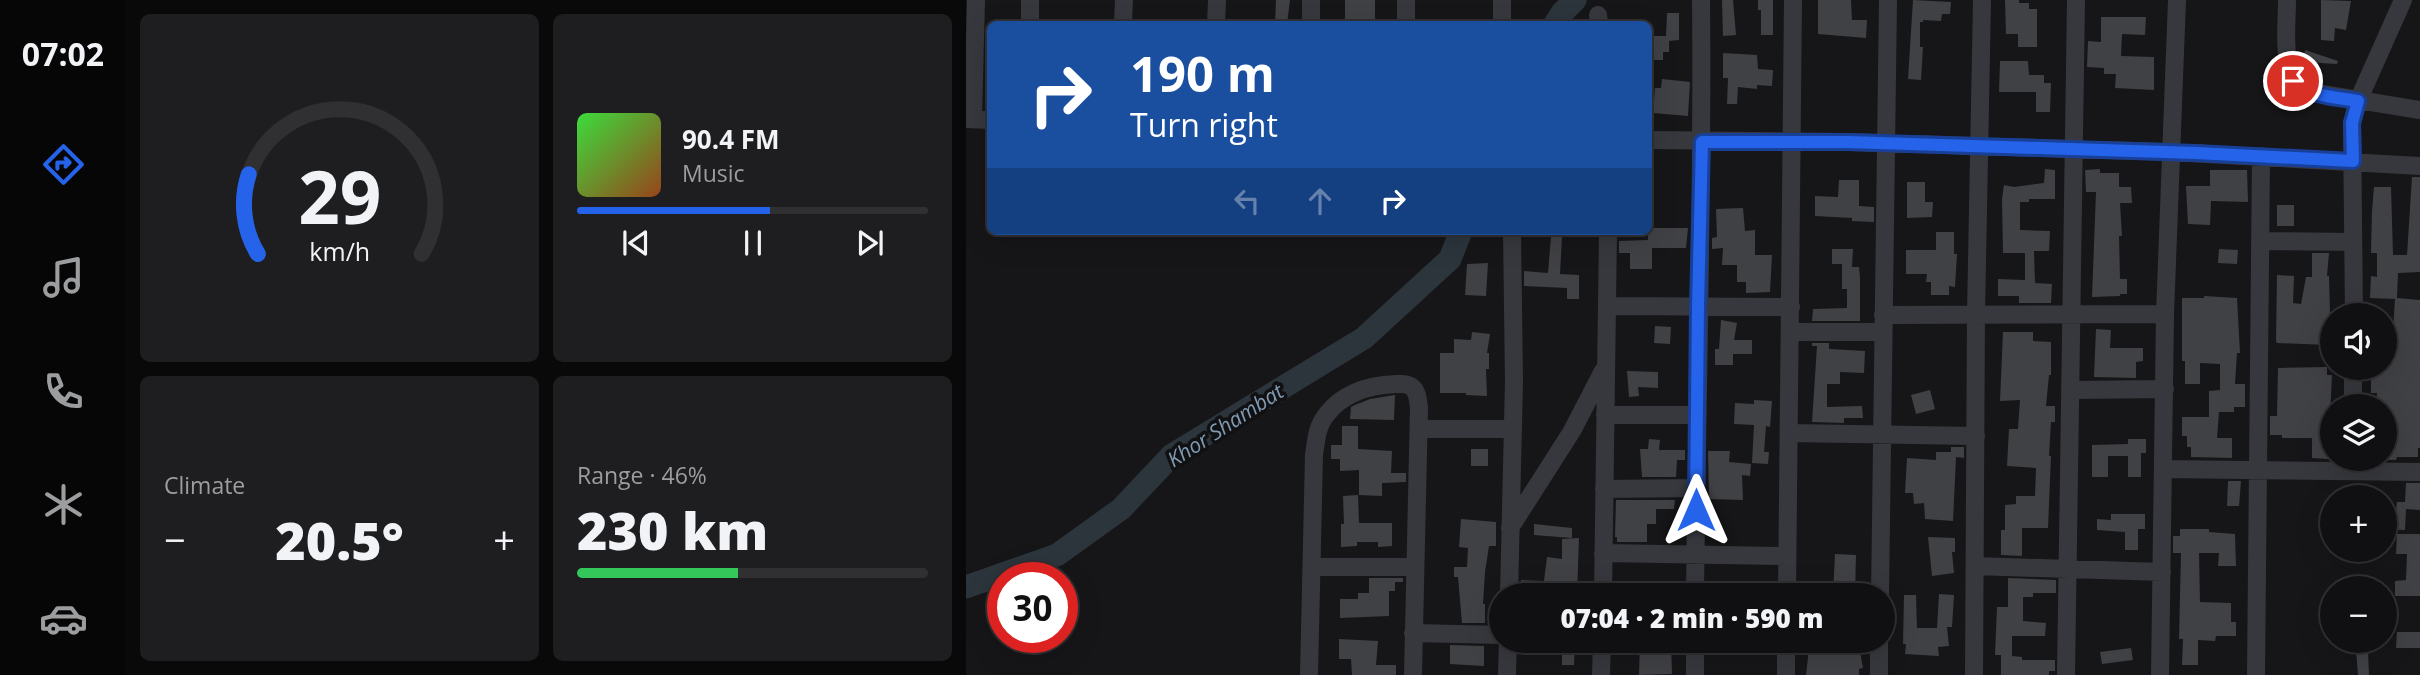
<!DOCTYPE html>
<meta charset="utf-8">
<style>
body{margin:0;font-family:"Open Sans",sans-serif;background:#1e1e20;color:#f1f3f6;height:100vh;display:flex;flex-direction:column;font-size:26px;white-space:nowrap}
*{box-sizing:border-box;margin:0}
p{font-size:23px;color:#9c9d9f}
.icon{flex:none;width:38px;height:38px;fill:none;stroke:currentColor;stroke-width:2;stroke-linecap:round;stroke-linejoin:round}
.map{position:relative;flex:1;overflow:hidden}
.sheet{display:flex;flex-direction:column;gap:14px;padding:14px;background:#09090a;width:840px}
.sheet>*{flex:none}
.guide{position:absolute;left:21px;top:21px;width:665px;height:214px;border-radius:10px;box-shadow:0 7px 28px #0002,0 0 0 2px #303032;background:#1a4fa0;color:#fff;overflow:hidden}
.fabs{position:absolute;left:1354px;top:303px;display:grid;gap:14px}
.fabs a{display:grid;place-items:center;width:77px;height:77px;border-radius:50%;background:#101012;box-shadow:0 7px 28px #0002,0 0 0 2px #303032;font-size:35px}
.speed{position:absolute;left:21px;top:562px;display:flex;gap:14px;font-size:35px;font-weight:700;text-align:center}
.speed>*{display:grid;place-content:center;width:91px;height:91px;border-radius:50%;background:#101012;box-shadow:0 7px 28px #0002,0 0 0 2px #303032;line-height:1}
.speed .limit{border:10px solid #d22;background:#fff;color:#111}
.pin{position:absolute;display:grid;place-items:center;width:60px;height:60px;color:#fff;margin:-30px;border:4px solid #fff;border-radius:50%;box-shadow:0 2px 7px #0007}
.me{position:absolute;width:77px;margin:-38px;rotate:0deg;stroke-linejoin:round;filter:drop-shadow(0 0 5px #0008)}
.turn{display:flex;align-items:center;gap:24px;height:147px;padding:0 28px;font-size:32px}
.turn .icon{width:91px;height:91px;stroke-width:2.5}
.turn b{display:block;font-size:49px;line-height:60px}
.lanes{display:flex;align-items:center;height:66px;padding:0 28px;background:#0003;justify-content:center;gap:35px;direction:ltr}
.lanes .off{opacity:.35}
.big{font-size:52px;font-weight:800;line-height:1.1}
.sheet .card{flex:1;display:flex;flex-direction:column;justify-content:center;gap:10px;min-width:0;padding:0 24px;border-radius:10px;background:#1e1e20}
.sheet .dial{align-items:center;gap:0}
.dial svg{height:182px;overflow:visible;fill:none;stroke:#303032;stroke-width:7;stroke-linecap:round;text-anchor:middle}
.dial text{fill:#f1f3f6;stroke:none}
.song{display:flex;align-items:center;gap:21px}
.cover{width:84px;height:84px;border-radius:10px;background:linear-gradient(135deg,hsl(120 70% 55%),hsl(20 70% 35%))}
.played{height:7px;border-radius:4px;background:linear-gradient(90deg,#2563eb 55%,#303032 55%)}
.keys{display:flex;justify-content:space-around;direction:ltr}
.heat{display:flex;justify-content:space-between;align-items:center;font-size:38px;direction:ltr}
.charge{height:10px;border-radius:5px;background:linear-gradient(90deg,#34c759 46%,#303032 0)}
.sheet .tiles{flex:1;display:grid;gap:14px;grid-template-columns:repeat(2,1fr)}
.trip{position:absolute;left:523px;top:583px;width:406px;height:70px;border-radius:35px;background:#101012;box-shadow:0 7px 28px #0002,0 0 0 2px #303032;font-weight:800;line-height:70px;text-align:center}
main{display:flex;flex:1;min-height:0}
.dock{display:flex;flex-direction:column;width:126px;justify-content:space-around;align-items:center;background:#060607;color:#9c9d9f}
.dock .icon{width:49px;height:49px}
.dock .on{color:#2563eb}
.dock b{font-size:32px;color:#f1f3f6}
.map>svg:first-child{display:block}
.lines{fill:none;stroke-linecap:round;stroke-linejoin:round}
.river{stroke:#2c353c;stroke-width:23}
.building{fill:#404145}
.minor{stroke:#37383d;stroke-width:18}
.route-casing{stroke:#184099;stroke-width:18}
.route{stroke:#2563eb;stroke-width:12}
.labels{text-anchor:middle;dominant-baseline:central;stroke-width:7;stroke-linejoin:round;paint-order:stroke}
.water-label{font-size:21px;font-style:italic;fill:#7f9bb3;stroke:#111113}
</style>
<main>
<nav class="dock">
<b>07:02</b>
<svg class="icon on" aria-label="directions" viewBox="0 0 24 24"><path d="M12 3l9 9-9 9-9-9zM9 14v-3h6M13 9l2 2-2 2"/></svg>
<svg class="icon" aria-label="music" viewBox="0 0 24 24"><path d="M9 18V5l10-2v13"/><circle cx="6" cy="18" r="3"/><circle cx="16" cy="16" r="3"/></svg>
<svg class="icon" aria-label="phone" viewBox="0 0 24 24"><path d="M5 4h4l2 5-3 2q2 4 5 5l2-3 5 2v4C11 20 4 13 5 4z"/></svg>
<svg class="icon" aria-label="climate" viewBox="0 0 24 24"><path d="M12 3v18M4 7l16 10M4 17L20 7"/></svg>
<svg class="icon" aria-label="car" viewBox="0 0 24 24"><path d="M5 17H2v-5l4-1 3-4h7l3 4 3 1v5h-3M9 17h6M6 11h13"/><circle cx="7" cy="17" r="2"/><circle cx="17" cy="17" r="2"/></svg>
</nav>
<section class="sheet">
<div class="tiles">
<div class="card dial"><svg viewBox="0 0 100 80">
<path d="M14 69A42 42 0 1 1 86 69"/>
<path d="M14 69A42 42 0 0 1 10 34" stroke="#2563eb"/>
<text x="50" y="56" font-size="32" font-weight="700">29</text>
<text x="50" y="72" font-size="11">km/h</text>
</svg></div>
<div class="card">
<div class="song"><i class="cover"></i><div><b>90.4 FM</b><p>Music</p></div></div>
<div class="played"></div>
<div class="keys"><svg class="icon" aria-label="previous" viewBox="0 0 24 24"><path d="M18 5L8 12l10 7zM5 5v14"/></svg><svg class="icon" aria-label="pause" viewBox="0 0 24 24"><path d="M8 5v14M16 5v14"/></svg><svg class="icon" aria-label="next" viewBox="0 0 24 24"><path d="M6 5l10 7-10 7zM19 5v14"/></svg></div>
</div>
<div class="card"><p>Climate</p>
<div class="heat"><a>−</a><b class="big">20.5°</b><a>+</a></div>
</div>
<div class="card"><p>Range · 46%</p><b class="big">230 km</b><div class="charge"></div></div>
</div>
</section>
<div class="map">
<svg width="1454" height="675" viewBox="0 0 1454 675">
<rect width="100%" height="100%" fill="#161618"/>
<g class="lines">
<!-- river -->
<path class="river" d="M 589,24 L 596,13 L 609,0
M 0,587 L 91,555 L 155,509 L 206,455 L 398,338 L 484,259 L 495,231"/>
</g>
<!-- building -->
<path class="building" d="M 310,0 L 324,0 L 321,24 L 309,24 Z
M 379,0 L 409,0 L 409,24 L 379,24 Z
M 756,0 L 767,0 L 770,35 L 757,36 Z
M 792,0 L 807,0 L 807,35 L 795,35 L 795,10 L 792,10 Z
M 852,0 L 885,0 L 886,20 L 901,20 L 900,38 L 852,34 Z
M 947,0 L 985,2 L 984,14 L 976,14 L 975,21 L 957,20 L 957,22 L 954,22 L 954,47 L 957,47 L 955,80 L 942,79 Z
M 1039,0 L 1053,0 L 1053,3 L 1063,3 L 1063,9 L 1071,9 L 1071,47 L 1052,47 L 1052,34 L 1040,34 Z
M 1355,0 L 1385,1 L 1380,30 L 1369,28 L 1368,41 L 1355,40 Z
M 701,13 L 713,13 L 713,40 L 703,41 L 703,52 L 697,52 L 697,60 L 685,60 L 685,36 L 700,36 Z
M 1135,17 L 1180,17 L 1179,35 L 1156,34 L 1155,56 L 1188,57 L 1188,90 L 1149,88 L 1150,74 L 1138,74 L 1138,68 L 1121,67 L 1122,41 L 1135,42 Z
M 1339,50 L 1372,61 L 1371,64 L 1338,62 Z
M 757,53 L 791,55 L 792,69 L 807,70 L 806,86 L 791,85 L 791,89 L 772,87 L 771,104 L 761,104 L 762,78 L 757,78 Z
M 1034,61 L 1062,61 L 1063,75 L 1078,75 L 1078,83 L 1085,83 L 1084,112 L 1070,112 L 1070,92 L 1033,92 Z
M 696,79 L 724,82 L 722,116 L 687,113 L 689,88 L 695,88 Z
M 1079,169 L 1089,170 L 1089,199 L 1063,199 L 1063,202 L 1054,202 L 1054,230 L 1084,231 L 1083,251 L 1068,251 L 1069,283 L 1086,284 L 1085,303 L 1053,303 L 1053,296 L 1032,296 L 1032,279 L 1059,280 L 1059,253 L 1037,253 L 1036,199 L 1038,185 L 1048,187 L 1078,183 Z
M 1134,169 L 1134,173 L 1153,173 L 1153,187 L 1165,187 L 1166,203 L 1154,203 L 1156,236 L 1153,236 L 1154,279 L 1161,279 L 1161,294 L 1154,294 L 1154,296 L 1126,297 L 1130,192 L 1120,192 L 1119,170 Z
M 1244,170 L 1281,170 L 1282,202 L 1245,201 L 1244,225 L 1222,224 L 1220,186 L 1244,186 Z
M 1446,177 L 1454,177 L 1454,272 L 1432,273 L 1431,298 L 1454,300 L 1454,448 L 1452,448 L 1452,457 L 1431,457 L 1430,460 L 1419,460 L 1419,406 L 1410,406 L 1411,393 L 1405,393 L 1405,368 L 1419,368 L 1419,331 L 1427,330 L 1429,299 L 1404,298 L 1405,276 L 1411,277 L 1411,253 L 1405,253 L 1406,211 L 1408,187 L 1425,187 L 1427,255 L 1441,255 Z
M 873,180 L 893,180 L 893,206 L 908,207 L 908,222 L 886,221 L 886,218 L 849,216 L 849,196 L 872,197 Z
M 941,182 L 959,182 L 959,202 L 967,202 L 966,217 L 941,218 Z
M 1311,205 L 1328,205 L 1328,226 L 1311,226 Z
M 777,208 L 779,231 L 789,230 L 789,255 L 806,255 L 804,292 L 780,293 L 780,282 L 771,282 L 771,265 L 756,265 L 757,248 L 746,249 L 746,238 L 751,237 L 750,209 Z
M 682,228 L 722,228 L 720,248 L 686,248 L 686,269 L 664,269 L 664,253 L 653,253 L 653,241 L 682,240 Z
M 970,232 L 988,232 L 988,254 L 991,254 L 989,287 L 983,286 L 983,295 L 965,295 L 965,282 L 960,282 L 961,274 L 940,274 L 940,250 L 970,250 Z
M 585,237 L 596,237 L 594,274 L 613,275 L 613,299 L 601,299 L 601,288 L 558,286 L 558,271 L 582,273 Z
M 866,249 L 887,249 L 886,267 L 893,267 L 894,278 L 894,321 L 846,321 L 847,309 L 881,308 L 881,289 L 876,289 L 876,264 L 866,264 Z
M 1253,249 L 1272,250 L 1271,264 L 1252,263 Z
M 1346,253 L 1363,253 L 1361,276 L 1363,276 L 1364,313 L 1369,313 L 1367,315 L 1363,343 L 1361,342 L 1361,345 L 1311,343 L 1310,341 L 1311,275 L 1328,276 L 1327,303 L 1335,304 L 1340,277 L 1346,277 Z
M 522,263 L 520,296 L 499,295 L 501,264 Z
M 1238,296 L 1271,298 L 1274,353 L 1271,353 L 1269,384 L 1279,384 L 1279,407 L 1268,407 L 1268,412 L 1253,412 L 1251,438 L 1266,438 L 1266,458 L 1225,457 L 1225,447 L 1221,447 L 1221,436 L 1216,436 L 1216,417 L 1243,417 L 1243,391 L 1254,390 L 1254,364 L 1234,363 L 1234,384 L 1219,384 L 1219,361 L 1216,361 L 1216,298 L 1238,298 Z
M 755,320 L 771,323 L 768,340 L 786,340 L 786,354 L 767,354 L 767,365 L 749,365 L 749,349 L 753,349 Z
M 689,326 L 705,327 L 704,344 L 688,343 Z
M 1130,329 L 1145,330 L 1144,348 L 1177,348 L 1177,361 L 1170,362 L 1170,378 L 1128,377 Z
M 506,332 L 524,334 L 521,353 L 523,353 L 523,369 L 520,369 L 521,396 L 500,395 L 500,393 L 474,393 L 474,353 L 488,353 L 488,339 L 505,340 Z
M 1037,332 L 1067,332 L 1067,341 L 1085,342 L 1085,375 L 1083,375 L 1080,406 L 1089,406 L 1089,422 L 1085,422 L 1083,456 L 1085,456 L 1082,528 L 1056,528 L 1056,556 L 1035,555 L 1035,530 L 1039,530 L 1039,505 L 1050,504 L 1050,496 L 1069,496 L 1070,468 L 1041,466 L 1043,429 L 1052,429 L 1054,400 L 1034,401 Z
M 846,343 L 863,343 L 863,349 L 899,351 L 898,373 L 874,372 L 874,384 L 861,384 L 861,407 L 896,406 L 897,418 L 878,418 L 878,423 L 846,422 L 851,346 L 846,346 Z
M 1361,367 L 1361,375 L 1366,375 L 1362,459 L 1346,458 L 1346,438 L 1316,438 L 1316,435 L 1304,435 L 1304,416 L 1311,416 L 1312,368 Z
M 661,371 L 692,372 L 692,388 L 672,387 L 673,396 L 663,397 Z
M 964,390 L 969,409 L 950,414 L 945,395 Z
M 429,395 L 428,420 L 384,419 L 385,407 L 389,405 L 404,399 Z
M 788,400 L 806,401 L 804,427 L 800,426 L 798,452 L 803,452 L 802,464 L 786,463 L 788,425 L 768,424 L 769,403 L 788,404 Z
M 376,426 L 392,426 L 392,449 L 426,451 L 425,473 L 440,473 L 440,482 L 416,483 L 416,496 L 393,495 L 393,470 L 374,471 L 374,459 L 365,459 L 365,445 L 376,445 Z
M 683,439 L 694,440 L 693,450 L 719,450 L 719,460 L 711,460 L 710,477 L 676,477 L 674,449 L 682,449 Z
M 1162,439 L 1180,439 L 1180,453 L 1175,453 L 1175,477 L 1162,477 L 1162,456 L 1142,456 L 1142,477 L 1126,477 L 1126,445 L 1162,444 Z
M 985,447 L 998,447 L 998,458 L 990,457 L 987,521 L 959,519 L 958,503 L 948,504 L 947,493 L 939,493 L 941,458 L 970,460 L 970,452 L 985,452 Z
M 505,449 L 522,449 L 522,466 L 505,466 Z
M 742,451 L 764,451 L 763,462 L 785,464 L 784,476 L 776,475 L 777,500 L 743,499 Z
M 1262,481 L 1275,481 L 1273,506 L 1261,506 Z
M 1440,483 L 1454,483 L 1454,510 L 1440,509 L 1439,530 L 1419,529 L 1419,510 L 1430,510 L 1431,502 L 1439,502 Z
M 392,495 L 393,523 L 426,523 L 426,546 L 412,547 L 412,542 L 391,542 L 391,546 L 375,547 L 375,524 L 378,524 L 377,496 Z
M 650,500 L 709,500 L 708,509 L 690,509 L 690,524 L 681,524 L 681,542 L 651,542 L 651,537 L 649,537 Z
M 1145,514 L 1179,514 L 1179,529 L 1172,529 L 1172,550 L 1159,550 L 1159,532 L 1131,530 L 1131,519 L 1145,520 Z
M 495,519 L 530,522 L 530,546 L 523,546 L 519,572 L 517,604 L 519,604 L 519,623 L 496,623 L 492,577 L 488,577 L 488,567 L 501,567 L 502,548 L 493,547 Z
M 568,524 L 606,528 L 606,538 L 568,535 Z
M 1214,529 L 1243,529 L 1243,532 L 1269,534 L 1270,566 L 1252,566 L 1253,553 L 1233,553 L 1234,602 L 1265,603 L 1265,622 L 1270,622 L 1270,636 L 1250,636 L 1249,641 L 1232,640 L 1232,665 L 1216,665 L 1217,639 L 1213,639 L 1215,553 L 1207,553 L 1207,536 L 1214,536 Z
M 1431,534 L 1454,534 L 1454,596 L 1429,596 L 1429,581 L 1440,580 L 1441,554 L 1430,554 Z
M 962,537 L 989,538 L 989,552 L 986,552 L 988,573 L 966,576 Z
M 613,538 L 611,595 L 554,595 L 555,580 L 578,581 L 581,557 L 596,559 L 596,539 Z
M 869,554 L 890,555 L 889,595 L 867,595 Z
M 403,578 L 437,578 L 437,582 L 429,582 L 429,591 L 423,591 L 423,616 L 374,618 L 374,599 L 392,599 L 392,593 L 403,593 Z
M 1042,578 L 1090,580 L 1090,593 L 1067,593 L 1067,597 L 1057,597 L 1057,621 L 1080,623 L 1079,636 L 1046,636 L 1046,656 L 1056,657 L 1056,660 L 1089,660 L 1089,671 L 1083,671 L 1083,675 L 1035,675 L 1035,655 L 1029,655 L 1031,607 L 1042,607 Z
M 973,594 L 988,595 L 986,627 L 981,627 L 983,646 L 972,647 L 973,656 L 939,654 L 940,644 L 937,644 L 938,595 L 950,595 L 951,628 L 971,628 Z
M 1431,632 L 1454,632 L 1454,648 L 1430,648 Z
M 373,639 L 412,641 L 410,665 L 430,665 L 430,675 L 386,675 L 385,659 L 373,659 Z
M 674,640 L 705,640 L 706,674 L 673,675 Z
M 844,640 L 874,640 L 874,644 L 893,646 L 897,668 L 893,669 L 893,675 L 840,675 Z
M 596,642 L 609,643 L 608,665 L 596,665 Z
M 484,645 L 518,646 L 518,666 L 484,664 Z
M 1165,648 L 1167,660 L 1136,664 L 1134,652 Z
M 1390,650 L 1402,651 L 1403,675 L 1392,675 Z"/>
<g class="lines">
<!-- minor -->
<path class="minor" d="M 1321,0 C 1321,31 1314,68 1338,91 L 1454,110
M 632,15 L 633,24
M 64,24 L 64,0
M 157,24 L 158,0
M 250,24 L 251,0
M 345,24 L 345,0
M 440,24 L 440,0
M 536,24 L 536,0
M 0,119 L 24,120
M 7,119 L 10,0
M 682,140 L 882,142 L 1205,152 L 1454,166
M 1294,241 L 1387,242
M 642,306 L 825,307
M 917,315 L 1199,314
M 1388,315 L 1386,123 L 1392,101 L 1437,0
M 824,332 L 917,332
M 1104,390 L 1199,389
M 1387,406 L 1387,368
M 639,415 L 731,415
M 453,429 L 547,429
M 823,433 L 1010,436
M 1198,469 L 1454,472
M 638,489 L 730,488
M 544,528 L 606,431 L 637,371
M 637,553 L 821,556
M 1009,566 L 1196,572
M 346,567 L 448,567
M 543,595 L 548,381 L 546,231
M 637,595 L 642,231
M 729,595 C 731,397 737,198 735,0
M 821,595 L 827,0
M 914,595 L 922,0
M 447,633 L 536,635
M 343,675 L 348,455 C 350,441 351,425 361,414 C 378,392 404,385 430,384 C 435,384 441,383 446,387 C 452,392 452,401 453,408 L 447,675
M 541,675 L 542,640
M 635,675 L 636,640
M 729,675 L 729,640
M 820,675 L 820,640
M 913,675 L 913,640
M 1008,675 L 1010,314 L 1016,0
M 1100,675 L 1110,0
M 1194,675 L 1199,314 L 1211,0
M 1290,675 L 1295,156"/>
</g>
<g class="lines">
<defs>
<path id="route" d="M 730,510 L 732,306 L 736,142 L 882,142 L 1230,153 L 1387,161 L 1386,123 L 1392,101 C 1369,97 1345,97 1327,81"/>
</defs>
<!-- route casing -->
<use href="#route" class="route-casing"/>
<!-- route -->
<use href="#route" class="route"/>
</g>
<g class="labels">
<!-- water labels -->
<g class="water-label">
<text transform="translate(259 425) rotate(-33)">Khor Shambat</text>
</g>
</g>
</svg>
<div class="fabs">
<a><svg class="icon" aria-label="sound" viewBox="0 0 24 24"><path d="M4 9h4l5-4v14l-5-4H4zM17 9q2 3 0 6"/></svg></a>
<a><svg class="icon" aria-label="layers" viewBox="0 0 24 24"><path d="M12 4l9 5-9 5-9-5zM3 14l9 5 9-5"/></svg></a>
<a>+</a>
<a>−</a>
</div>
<div class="speed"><div class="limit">30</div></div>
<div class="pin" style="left:1327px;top:81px;background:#d93025"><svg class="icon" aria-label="arrive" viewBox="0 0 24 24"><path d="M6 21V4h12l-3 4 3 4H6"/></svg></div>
<svg class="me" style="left:730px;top:510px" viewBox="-20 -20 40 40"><path d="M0-17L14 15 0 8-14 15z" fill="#2563eb" stroke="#fff" stroke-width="4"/></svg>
<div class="trip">07:04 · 2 min · 590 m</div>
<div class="guide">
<div class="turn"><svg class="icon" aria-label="right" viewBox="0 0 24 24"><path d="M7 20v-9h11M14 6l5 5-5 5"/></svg><div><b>190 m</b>Turn right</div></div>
<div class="lanes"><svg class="icon off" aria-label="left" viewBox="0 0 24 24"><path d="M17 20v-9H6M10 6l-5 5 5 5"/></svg><svg class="icon off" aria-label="ahead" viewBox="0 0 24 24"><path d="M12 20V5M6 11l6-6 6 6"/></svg><svg class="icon" aria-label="right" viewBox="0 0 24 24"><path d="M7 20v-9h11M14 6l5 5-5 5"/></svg></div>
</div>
</div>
</main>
